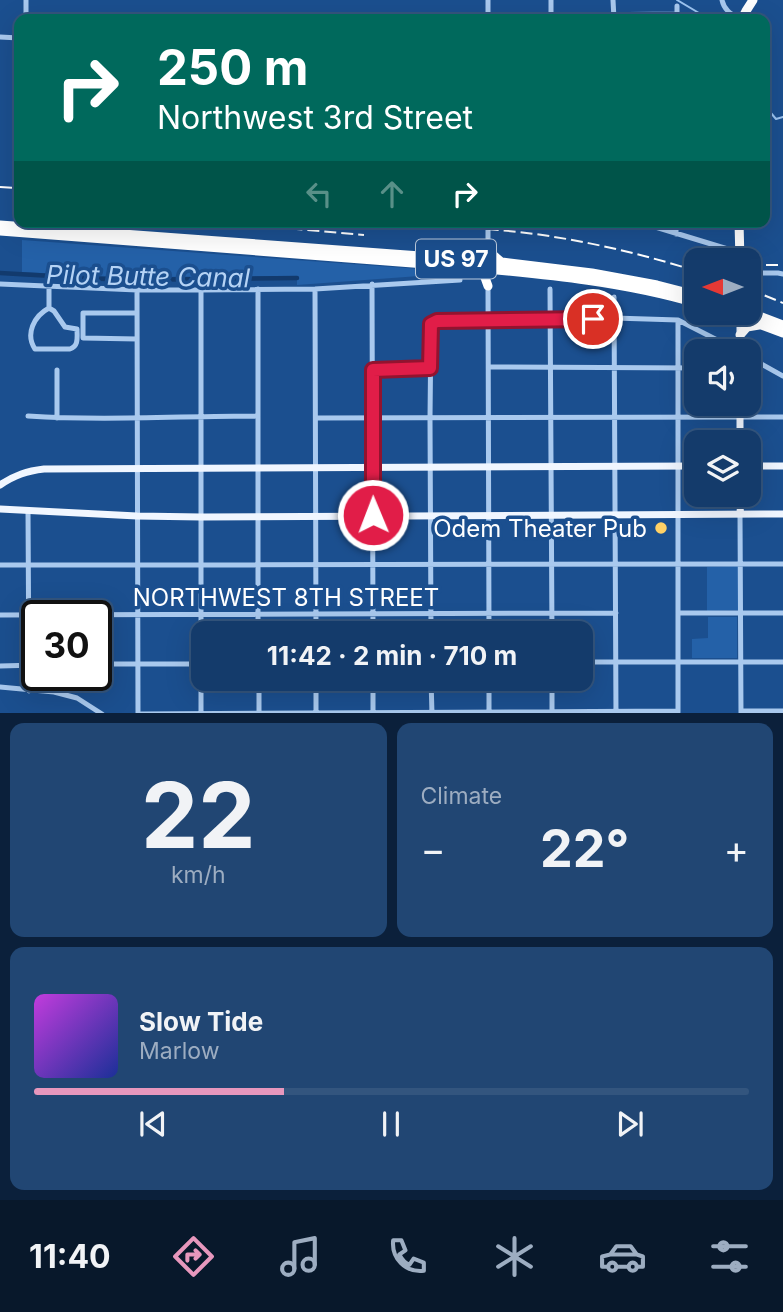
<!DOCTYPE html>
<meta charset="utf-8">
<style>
body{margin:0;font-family:Inter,sans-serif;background:#214673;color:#f1f3f6;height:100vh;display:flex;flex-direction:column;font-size:26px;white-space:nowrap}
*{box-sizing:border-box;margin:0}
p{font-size:23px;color:#9dadc1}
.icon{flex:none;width:38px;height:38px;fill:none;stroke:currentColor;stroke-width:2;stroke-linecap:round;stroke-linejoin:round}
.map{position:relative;height:713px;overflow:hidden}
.details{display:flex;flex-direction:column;gap:10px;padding:10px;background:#0b203b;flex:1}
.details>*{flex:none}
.guide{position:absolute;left:14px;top:14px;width:756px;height:214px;border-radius:14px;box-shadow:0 7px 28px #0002,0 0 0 2px #33557e;background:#00695c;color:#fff;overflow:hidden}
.needle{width:46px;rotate:270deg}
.tools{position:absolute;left:684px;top:248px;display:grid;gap:14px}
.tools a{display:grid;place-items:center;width:77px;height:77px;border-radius:14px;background:#143b6b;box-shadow:0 7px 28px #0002,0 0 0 2px #33557e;font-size:35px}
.speed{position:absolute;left:21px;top:600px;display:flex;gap:14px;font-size:35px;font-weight:700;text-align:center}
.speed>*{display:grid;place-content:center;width:91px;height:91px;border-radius:50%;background:#143b6b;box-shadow:0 7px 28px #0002,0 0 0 2px #33557e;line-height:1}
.speed .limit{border:4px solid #111;border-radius:10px;background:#fff;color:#111}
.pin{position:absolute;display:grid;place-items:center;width:60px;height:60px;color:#fff;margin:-30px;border:4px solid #fff;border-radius:50%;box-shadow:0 2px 7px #0007}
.me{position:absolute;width:77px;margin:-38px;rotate:359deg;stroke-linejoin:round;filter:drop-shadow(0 0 5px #0008)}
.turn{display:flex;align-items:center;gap:24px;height:147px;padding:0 28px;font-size:32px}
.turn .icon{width:91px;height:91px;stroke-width:2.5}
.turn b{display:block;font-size:49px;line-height:60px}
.lanes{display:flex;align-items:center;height:66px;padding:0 28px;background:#0003;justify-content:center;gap:35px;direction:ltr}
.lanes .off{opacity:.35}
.big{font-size:52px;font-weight:700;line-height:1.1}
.details .card{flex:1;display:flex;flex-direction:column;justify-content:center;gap:10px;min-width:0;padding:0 24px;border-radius:14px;background:#214673}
.details .dial{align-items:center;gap:0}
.dial b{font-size:91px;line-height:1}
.song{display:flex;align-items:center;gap:21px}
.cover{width:84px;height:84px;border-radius:10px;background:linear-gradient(135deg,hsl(290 70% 55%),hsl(230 70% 35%))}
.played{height:7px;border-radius:4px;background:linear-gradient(90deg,#e797bd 35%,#33557e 35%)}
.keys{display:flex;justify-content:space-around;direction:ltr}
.heat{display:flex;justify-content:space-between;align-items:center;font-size:38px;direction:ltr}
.details .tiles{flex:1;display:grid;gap:10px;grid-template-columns:1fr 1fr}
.card:last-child{grid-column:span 2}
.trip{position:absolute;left:191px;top:621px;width:402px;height:70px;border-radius:14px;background:#143b6b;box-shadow:0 7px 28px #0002,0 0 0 2px #33557e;font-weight:700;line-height:70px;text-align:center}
.menu{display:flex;height:112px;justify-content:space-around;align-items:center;background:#08182b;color:#9dadc1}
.menu .icon{width:49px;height:49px}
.menu .current{color:#e797bd}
.menu b{font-size:32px;color:#f1f3f6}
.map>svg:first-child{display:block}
.green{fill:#2461a8}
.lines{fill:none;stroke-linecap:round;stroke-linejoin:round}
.stream{stroke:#9cc4f0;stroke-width:2}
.canal{stroke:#123a6d;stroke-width:4.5}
.minor{stroke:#a9c9ee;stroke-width:5}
.major{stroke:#f0f6ff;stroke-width:7}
.highway{stroke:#fff;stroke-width:9}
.rail{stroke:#fff;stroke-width:2;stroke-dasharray:12 5;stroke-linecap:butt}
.route-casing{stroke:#92132f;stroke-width:18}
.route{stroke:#e11d48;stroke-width:12}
.poi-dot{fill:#ffd166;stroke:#1b4f8f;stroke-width:2.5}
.labels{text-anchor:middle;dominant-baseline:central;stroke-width:7;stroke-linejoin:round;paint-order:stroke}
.shield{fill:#1b4f8f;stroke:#bbcadd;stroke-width:2}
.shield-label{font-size:23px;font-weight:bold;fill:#fff}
.poi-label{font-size:24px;fill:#fff;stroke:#1b4f8f;text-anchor:end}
.street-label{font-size:24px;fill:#fff;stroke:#1b4f8f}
.water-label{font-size:26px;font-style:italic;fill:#b5d3f5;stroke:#1b4f8f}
</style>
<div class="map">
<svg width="783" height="714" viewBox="0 0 783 714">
<rect width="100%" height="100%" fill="#1b4f8f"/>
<!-- green -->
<path class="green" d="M 22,240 L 475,273 L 481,276 L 482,279 L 419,276 L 297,285 L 297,276 L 125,277 L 22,272 Z
M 738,566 L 738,610 L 707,611 L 707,567 Z
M 708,617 L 737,617 L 737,658 L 692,658 L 692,639 L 708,638 Z"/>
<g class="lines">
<!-- stream -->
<path class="stream" d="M 677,0 L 709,19
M 765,106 L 776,119 L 783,117"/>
<!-- canal -->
<path class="canal" d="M 0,273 L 122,280 L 297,278"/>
<!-- minor -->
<path class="minor" d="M 26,0 L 26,19
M 488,0 L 488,16
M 551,0 L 551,19
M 613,0 L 614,19
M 722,0 C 724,10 731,14 739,19
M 488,16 L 677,14
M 677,19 L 677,6
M 0,37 L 19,38
M 488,222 L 488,243
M 639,222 L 731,250
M 676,234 L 676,222
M 749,273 L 778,273 L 783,274
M 0,284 L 137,290 L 201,290 L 315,289 L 460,280
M 372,284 L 373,634
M 49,286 L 49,308 C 34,316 25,334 35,349 L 70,349 C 79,346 77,337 77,329 L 65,327 L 54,311 L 49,308
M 488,286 L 489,634
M 258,289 L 258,634
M 315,289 L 316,634
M 550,289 L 552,634
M 137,290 L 138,714
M 201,290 L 201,714
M 614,297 L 616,714
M 137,313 L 83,313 L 83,338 L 137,339
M 678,320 L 678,712
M 749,357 L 783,376
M 489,367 L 696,368
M 57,370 L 57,418
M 373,370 L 430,368
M 28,416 C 104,421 181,416 258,416
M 316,418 L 783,417
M 28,510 L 29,691
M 740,514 L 741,714
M 0,565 L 783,564
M 678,613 L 783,613
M 0,615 L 616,613
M 431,634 L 430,418 L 431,324 L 437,321 L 614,318 L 678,320 L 729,346
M 581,662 L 783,662
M 96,664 L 203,664
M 0,666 L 37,665
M 259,679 L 259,714
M 373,679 L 373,712
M 431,679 L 432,714
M 489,679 L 489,714
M 552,679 L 552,714
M 0,687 L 54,692 L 77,698 L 102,714
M 741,711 L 783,711
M 141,714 L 678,711
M 316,714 L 316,679"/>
<!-- major -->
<path class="major" d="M 740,316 L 740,352
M 740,404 L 740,443
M 749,466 L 783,466
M 0,485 C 15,475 27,471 44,469 L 696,466
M 0,509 L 137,516 L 201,517 L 783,514
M 740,514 L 741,495"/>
<!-- highway -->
<path class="highway" d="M 742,19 L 746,11 L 753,0
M 739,222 L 740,261
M 0,225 L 502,262 L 592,273 L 657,285 L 696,295
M 0,231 L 477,268 C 551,275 625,282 696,303
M 488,243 L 492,254 L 500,261
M 477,268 L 483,272 L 488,286
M 749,312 L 783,325
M 729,313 L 783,333
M 740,335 L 747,327 L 759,325"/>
<!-- rail -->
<path class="rail" d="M 0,187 L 19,188
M 240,222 L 251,225 L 364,235
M 402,222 C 441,225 480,228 519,232 C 579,239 639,253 696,271
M 749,265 L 783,265
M 749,289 L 783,303"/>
</g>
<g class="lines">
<defs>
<path id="route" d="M 373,515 L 373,370 L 430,368 L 431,324 L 437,321 L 593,319"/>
</defs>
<!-- route casing -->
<use href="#route" class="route-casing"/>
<!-- route -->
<use href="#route" class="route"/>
</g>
<!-- markers -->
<circle class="poi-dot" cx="661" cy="528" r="7"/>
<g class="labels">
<!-- shield labels -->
<rect class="shield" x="416" y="239.5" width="80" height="39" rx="5"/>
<g class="shield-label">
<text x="456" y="259">US 97</text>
</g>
<!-- poi labels -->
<g class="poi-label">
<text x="647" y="528">Odem Theater Pub</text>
</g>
<!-- street labels -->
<g class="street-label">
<text x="286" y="597">NORTHWEST 8TH STREET</text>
</g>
<!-- water labels -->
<g class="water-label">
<text transform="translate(148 276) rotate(1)">Pilot Butte Canal</text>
</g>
</g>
</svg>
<div class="tools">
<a><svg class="needle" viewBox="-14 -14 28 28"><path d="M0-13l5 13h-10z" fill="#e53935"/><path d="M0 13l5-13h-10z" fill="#9dadc1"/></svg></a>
<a><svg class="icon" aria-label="sound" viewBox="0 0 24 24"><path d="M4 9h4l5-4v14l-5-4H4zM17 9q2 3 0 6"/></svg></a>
<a><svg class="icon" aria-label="layers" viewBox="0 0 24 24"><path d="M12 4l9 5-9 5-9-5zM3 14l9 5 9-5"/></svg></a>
</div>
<div class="speed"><div class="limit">30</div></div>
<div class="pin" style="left:593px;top:319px;background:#d93025"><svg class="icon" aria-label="arrive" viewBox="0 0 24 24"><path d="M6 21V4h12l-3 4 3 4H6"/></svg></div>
<svg class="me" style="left:373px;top:515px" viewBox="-20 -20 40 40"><circle r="17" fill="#e11d48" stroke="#fff" stroke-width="3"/><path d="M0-11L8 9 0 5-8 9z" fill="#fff"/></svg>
<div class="trip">11:42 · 2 min · 710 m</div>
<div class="guide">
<div class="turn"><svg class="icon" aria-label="right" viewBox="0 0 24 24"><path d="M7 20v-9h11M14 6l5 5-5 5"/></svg><div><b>250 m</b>Northwest 3rd Street</div></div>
<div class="lanes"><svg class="icon off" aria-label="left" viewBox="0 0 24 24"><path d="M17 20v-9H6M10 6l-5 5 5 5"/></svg><svg class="icon off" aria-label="ahead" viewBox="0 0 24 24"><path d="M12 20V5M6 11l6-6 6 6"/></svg><svg class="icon" aria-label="right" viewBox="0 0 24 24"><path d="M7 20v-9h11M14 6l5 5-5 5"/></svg></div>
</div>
</div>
<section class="details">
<div class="tiles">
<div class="card dial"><b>22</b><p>km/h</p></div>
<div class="card"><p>Climate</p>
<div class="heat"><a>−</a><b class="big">22°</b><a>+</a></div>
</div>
<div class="card">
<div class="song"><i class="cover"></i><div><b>Slow Tide</b><p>Marlow</p></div></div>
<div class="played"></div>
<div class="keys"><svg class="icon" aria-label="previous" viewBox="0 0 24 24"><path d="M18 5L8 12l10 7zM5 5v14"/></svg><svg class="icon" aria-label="pause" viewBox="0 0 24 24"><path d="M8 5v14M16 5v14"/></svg><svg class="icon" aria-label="next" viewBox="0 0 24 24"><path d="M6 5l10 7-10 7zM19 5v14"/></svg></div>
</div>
</div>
</section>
<nav class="menu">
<b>11:40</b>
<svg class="icon current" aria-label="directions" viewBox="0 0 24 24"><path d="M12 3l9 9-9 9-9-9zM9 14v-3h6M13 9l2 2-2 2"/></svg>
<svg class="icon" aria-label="music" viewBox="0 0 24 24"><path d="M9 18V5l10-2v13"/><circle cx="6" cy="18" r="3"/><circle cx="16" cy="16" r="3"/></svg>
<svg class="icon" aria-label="phone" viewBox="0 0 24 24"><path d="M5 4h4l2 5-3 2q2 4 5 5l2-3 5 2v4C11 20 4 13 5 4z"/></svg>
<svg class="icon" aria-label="climate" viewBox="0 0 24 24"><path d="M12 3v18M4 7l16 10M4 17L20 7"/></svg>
<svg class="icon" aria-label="car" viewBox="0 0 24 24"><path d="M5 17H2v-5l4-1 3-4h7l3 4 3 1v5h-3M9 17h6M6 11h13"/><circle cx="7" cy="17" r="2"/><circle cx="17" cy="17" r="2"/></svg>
<svg class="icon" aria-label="filters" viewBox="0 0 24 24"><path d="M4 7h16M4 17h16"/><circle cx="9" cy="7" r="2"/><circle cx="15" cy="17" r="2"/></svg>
</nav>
